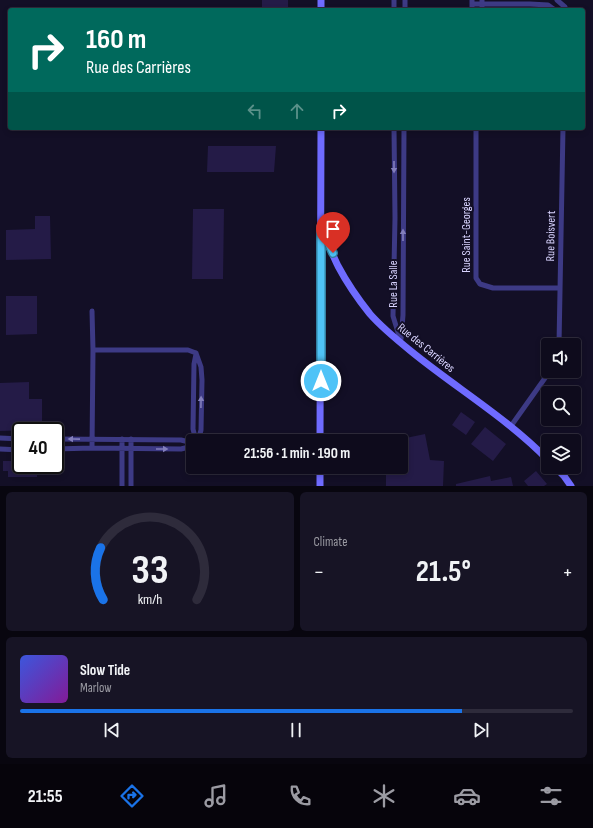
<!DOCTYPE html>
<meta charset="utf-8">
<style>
body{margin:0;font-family:"Sofia Sans Condensed",sans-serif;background:#171425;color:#f1f3f6;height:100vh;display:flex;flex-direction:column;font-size:15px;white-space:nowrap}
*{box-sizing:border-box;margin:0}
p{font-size:13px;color:#9b9ba3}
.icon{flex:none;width:22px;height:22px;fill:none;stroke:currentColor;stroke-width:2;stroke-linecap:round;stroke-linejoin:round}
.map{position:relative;height:486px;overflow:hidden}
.drawer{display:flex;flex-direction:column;gap:6px;padding:6px;background:#08060f;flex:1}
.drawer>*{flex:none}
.hud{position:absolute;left:8px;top:8px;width:577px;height:122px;border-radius:4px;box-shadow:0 2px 6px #0003,0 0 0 1px #2e2b3b;background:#00695c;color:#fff;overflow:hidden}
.buttons{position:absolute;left:541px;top:338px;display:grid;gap:8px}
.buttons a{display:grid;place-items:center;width:40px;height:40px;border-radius:4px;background:#0e0b1c;box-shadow:0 2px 6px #0003,0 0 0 1px #2e2b3b;font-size:20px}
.speed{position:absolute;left:12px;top:422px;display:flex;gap:8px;font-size:20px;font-weight:700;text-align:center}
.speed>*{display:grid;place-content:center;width:52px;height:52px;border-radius:50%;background:#0e0b1c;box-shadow:0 2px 6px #0003,0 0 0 1px #2e2b3b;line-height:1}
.speed .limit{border:2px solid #111;border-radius:6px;background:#fff;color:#111}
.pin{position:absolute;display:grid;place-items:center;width:34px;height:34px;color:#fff;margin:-41px -17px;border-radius:50% 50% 50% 0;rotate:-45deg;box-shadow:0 0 4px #0007}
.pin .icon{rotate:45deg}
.me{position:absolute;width:44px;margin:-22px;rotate:0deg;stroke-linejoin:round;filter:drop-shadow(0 0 3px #0008)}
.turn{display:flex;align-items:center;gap:14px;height:84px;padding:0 12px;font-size:18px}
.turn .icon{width:52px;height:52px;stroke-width:2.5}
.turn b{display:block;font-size:28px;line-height:34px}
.lanes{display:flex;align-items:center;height:38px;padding:0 12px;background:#0003;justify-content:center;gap:20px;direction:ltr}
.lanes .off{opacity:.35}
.big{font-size:30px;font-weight:700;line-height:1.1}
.drawer .card{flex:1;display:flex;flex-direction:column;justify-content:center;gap:6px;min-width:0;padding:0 14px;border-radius:6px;background:#171425}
.drawer .dial{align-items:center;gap:0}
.dial svg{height:104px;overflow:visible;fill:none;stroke:#2e2b3b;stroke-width:7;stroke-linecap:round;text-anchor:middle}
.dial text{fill:#f1f3f6;stroke:none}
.song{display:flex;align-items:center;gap:12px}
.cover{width:48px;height:48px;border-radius:6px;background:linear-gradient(135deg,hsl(230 70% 55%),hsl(290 70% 35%))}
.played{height:4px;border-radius:2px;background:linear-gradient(90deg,#1a73e8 80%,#2e2b3b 80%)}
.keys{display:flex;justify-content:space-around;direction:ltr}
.heat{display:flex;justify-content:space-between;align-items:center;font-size:22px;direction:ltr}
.drawer .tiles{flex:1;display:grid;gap:6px;grid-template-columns:1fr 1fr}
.card:last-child{grid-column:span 2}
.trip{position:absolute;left:186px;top:434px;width:222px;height:40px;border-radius:4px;background:#0e0b1c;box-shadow:0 2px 6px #0003,0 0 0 1px #2e2b3b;font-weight:700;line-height:40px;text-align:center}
.menu{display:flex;height:64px;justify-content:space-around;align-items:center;background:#06040b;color:#9b9ba3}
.menu .icon{width:28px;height:28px}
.menu .active{color:#1a73e8}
.menu b{font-size:18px;color:#f1f3f6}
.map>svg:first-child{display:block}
.building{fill:#241b47}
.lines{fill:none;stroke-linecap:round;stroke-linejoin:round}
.street{stroke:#3d3a85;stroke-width:5}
.secondary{stroke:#6f6bff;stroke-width:7}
.oneway{fill:#837fbc}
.route-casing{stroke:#337fa1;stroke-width:10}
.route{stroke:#4fc3f7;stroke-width:7}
.labels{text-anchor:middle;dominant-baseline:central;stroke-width:4;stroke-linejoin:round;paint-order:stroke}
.street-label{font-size:12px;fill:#d9d4ff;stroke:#130f26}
</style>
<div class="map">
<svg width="593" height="486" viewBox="0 0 593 486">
<rect width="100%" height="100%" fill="#130f26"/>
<!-- building -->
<path class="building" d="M 262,0 L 288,0 L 288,8 L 262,8 Z
M 208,146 L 276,146 L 274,172 L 207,172 Z
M 193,209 L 224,209 L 223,279 L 192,279 Z
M 35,216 L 50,216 L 51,259 L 6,260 L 6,230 L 35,229 Z
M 6,296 L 37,296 L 37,334 L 6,335 Z
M 29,382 L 29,399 L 42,399 L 42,430 L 0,431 L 0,383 Z
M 461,412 L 475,422 L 466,435 L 452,425 Z
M 485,427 L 506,444 L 493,461 L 471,444 Z
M 425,434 L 430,460 L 444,461 L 443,486 L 386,486 L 386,467 L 401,467 L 401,439 Z
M 3,461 L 21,461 L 21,465 L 37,465 L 37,477 L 8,477 L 8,471 L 3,471 Z
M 536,471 L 547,484 L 544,486 L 528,486 L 524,481 Z
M 490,476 L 491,481 L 511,477 L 513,486 L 456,486 L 456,484 Z"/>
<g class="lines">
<!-- street -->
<path class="street" d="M 557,0 L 565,7 L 566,10
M 472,4 L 530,4 L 548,5 L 555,10
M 394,10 L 394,0
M 405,10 L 405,0
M 472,10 L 472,0
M 482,10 L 482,0
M 394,128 L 395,218 L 393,316 L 401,342
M 476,128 L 476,278 L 480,284 L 493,288 L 560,288
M 92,311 L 93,350 L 92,448
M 401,339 L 403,315 L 404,128
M 559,345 L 563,128
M 93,350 L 188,350 L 196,353
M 196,353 L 201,367 L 202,380 L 201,430 L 198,441
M 196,354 L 194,364 L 193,429 L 196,441
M 511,426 L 550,371
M 0,438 L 21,439
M 55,439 L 181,440 L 193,443
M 0,449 L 21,450
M 55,449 L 92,448 L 181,449 L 193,446
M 122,486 L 122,439
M 131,486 L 131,439"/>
<!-- secondary -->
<path class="secondary" d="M 321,10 L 321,0
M 321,227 C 327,240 332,254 338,266 C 347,283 358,299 370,314 C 384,330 401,343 417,356 C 461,391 509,420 548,460
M 320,441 L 321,128
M 555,467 L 564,476 L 571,486
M 320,486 L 320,467"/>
</g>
<!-- one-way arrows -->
<defs><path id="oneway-solid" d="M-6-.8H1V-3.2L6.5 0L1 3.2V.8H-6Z"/></defs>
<g class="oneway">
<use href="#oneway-solid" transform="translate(394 167) rotate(90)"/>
<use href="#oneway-solid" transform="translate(403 235) rotate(-90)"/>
<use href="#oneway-solid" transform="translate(201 402) rotate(-89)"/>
<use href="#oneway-solid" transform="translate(74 439) rotate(-179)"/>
<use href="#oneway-solid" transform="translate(162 449)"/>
</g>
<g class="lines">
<defs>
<path id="route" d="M 321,381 L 321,227 L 333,253"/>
</defs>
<!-- route casing -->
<use href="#route" class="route-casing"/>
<!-- route -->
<use href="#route" class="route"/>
</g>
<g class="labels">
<!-- street labels -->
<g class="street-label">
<text transform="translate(466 235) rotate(-90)">Rue Saint-Georges</text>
<text transform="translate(551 236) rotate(-89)">Rue Boisvert</text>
<text transform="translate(393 284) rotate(-90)">Rue La Salle</text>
<text transform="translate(426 348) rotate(39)">Rue des Carrières</text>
</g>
</g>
</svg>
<div class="buttons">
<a><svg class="icon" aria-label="sound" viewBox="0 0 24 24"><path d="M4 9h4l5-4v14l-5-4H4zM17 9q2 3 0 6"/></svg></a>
<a><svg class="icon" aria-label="search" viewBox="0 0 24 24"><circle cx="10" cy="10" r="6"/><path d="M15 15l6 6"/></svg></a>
<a><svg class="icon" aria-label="layers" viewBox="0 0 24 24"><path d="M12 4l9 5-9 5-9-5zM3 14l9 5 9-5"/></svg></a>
</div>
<div class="speed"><div class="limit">40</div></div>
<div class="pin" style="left:333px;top:253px;background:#d93025"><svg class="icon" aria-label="arrive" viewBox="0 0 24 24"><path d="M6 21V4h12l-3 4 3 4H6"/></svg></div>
<svg class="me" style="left:321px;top:381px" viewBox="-20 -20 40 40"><circle r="17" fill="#4fc3f7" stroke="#fff" stroke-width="3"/><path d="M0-11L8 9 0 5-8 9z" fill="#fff"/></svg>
<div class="trip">21:56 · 1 min · 190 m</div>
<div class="hud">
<div class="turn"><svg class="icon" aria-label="right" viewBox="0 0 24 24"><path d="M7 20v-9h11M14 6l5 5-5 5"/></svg><div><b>160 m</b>Rue des Carrières</div></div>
<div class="lanes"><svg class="icon off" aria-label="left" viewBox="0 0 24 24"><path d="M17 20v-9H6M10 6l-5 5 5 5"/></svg><svg class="icon off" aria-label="ahead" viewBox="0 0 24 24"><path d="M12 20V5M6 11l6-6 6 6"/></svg><svg class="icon" aria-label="right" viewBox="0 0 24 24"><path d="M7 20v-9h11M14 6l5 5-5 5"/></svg></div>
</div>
</div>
<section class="drawer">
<div class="tiles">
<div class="card dial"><svg viewBox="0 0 100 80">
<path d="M14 69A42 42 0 1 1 86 69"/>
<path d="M14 69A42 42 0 0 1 12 29" stroke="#1a73e8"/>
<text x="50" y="56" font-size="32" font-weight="700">33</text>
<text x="50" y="72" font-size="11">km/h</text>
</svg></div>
<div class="card"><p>Climate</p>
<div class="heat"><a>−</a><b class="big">21.5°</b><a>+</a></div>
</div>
<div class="card">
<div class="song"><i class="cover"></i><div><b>Slow Tide</b><p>Marlow</p></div></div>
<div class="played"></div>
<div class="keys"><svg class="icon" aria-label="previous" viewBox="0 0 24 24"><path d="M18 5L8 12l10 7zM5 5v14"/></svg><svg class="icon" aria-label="pause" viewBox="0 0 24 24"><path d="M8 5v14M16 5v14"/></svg><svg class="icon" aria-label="next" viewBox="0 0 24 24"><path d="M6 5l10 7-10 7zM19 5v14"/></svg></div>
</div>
</div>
</section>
<nav class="menu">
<b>21:55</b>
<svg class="icon active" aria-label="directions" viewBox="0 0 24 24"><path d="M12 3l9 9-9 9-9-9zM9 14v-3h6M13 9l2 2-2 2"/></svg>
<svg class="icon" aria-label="music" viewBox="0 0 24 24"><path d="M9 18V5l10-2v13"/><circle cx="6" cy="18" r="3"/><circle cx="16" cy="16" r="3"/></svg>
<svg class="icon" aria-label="phone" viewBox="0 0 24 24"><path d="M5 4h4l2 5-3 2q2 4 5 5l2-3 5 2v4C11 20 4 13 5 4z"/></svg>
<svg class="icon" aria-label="climate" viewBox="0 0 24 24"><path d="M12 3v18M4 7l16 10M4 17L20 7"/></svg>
<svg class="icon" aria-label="car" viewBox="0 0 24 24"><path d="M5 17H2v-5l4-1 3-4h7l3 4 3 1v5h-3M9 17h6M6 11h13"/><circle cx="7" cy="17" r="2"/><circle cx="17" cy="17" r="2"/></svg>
<svg class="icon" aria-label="filters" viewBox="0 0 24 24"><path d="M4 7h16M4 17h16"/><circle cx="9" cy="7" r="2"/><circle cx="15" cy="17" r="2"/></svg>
</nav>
